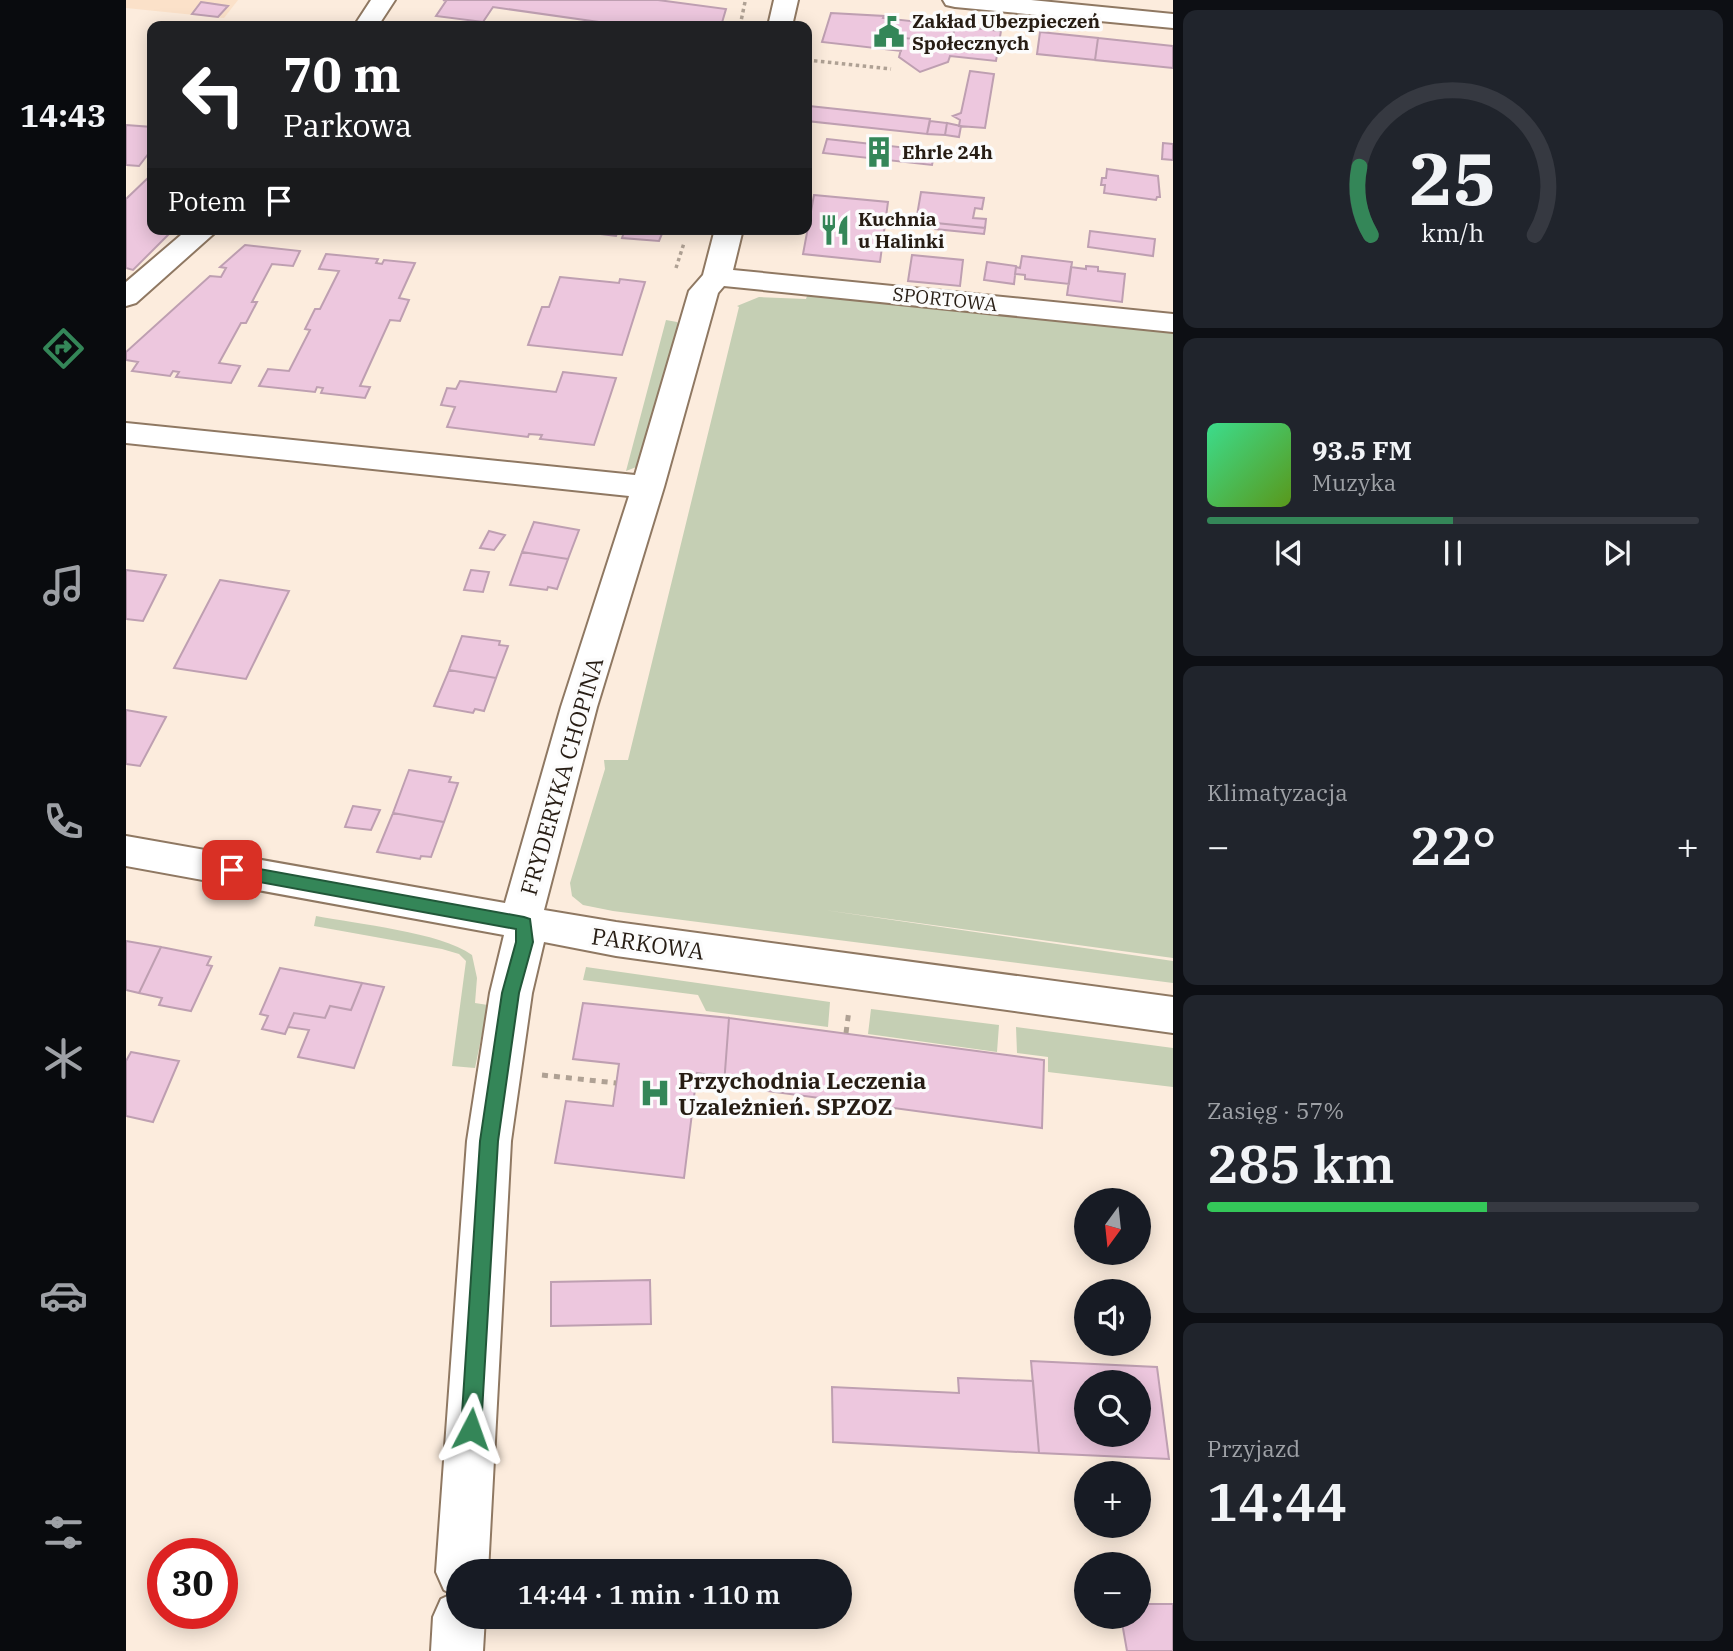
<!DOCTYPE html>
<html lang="pl">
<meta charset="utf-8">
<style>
body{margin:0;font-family:"IBM Plex Serif",serif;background:#20242c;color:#f1f3f6;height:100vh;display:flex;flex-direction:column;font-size:26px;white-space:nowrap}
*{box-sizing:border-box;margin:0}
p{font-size:23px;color:#9ea1a6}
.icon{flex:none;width:38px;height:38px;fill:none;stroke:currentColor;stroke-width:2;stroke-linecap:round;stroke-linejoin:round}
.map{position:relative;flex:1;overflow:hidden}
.panel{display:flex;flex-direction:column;gap:10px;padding:10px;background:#0d0f14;width:560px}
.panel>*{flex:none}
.top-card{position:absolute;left:21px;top:21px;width:665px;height:214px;border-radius:14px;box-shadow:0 4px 18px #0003;background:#202124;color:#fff;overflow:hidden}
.needle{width:46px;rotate:195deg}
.buttons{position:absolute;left:948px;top:1188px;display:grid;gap:14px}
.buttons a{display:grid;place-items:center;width:77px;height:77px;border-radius:50%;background:#171b24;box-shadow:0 4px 18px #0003;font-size:35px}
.speed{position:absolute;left:21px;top:1538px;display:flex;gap:14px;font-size:35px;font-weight:700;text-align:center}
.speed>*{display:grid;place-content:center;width:91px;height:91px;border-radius:50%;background:#171b24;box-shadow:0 4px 18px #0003;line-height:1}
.speed .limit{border:10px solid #d22;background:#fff;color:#111}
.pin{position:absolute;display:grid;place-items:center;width:60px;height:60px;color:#fff;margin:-30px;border-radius:14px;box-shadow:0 4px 10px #0006}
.me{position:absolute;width:77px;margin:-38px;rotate:4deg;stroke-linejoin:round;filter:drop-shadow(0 0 5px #0008)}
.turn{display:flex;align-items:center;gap:24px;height:147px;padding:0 21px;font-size:32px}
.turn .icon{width:91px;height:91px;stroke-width:2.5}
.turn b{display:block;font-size:49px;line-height:60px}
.then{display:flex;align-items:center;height:66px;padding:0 21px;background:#0003;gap:14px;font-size:26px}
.big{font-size:52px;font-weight:600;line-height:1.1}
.panel .widget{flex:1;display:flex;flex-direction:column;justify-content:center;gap:10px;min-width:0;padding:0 24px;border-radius:14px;background:#20242c}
.panel .dial{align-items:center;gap:0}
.dial svg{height:182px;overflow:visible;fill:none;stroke:#363941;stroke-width:7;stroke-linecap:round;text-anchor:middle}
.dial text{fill:#f1f3f6;stroke:none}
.song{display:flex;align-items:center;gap:21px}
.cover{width:84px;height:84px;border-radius:10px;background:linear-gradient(135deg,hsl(150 70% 55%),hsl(90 70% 35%))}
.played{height:7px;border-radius:4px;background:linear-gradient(90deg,#348658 50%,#363941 50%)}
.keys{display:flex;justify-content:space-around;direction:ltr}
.heat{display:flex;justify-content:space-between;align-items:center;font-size:38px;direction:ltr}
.charge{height:10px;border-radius:5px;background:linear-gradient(90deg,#34c759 57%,#363941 0)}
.trip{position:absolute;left:320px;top:1559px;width:406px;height:70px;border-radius:35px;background:#171b24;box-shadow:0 4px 18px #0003;font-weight:600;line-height:70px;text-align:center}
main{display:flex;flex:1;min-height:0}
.menu{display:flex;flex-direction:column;width:126px;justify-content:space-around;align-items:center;background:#090b0e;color:#9ea1a6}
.menu .icon{width:49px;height:49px}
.menu .on{color:#348658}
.menu b{font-size:32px;color:#f1f3f6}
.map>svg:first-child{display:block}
.built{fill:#fbe1c9}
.green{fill:#c5cfb4}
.building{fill:#edc7de;stroke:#be9fb1;stroke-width:2;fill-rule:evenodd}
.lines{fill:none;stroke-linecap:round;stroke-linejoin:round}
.minor-casing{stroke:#8f7862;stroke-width:4}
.path-far1{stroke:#afa194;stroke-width:3.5;stroke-dasharray:3.5 3.5;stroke-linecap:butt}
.path{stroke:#afa194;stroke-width:5;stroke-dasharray:6 6;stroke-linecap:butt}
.minor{fill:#fff;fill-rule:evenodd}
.route{fill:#348658;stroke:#225739;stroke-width:2}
.labels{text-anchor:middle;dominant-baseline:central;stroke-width:7;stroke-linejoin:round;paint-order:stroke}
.far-poi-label{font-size:19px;font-weight:bold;fill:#271d14;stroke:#fcfcfc;text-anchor:start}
.far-street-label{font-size:19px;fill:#271d14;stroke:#fcfcfc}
.street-label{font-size:23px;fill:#271d14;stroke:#fcfcfc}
.poi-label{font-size:23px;font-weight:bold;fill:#271d14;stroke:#fcfcfc;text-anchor:start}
</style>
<main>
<nav class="menu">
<b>14:43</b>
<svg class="icon on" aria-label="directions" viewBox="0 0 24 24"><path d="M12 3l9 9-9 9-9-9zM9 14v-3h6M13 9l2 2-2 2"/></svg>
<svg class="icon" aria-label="music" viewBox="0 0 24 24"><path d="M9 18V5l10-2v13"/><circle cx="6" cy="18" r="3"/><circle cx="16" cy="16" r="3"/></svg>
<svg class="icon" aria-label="phone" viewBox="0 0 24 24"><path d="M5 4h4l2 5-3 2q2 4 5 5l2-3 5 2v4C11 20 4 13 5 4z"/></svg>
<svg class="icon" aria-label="climate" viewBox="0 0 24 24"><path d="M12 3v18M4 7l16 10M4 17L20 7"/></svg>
<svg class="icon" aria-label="car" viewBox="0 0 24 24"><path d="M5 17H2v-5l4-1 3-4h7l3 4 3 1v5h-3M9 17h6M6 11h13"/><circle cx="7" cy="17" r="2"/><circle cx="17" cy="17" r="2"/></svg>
<svg class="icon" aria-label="filters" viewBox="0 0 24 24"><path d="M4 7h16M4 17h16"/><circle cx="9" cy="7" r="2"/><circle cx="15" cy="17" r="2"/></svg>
</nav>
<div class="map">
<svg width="1047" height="1651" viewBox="0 0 1047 1651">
<rect width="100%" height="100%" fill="#fcecdd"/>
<!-- built -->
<path class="built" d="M 0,0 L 112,0 L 98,18 L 0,8 Z"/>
<!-- green -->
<path class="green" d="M 682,293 L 1047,333 L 1047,958 L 698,910 L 1047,961 L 1047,983 L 487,911 L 457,905 L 446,896 L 444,883 L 479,769 L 478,760 L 502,760 L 613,307 L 611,306 L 633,297 L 680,299 Z
M 540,320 L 551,322 L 560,331 L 513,466 L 500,471 Z
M 190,916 C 231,924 314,932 346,955 L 351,978 L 349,1003 L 362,1005 L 349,1068 L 326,1066 L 340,961 L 333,954 L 316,949 L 188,926 Z
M 460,967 L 704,1002 L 702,1027 L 580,1011 L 572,995 L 457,980 Z
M 745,1009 L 873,1025 L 871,1052 L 742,1034 Z
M 890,1027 L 1047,1048 L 1047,1087 L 922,1072 L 922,1057 L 891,1053 Z"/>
<!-- building -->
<path class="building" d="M 317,0 L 532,0 L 600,9 L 595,26 L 501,26 L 367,7 L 357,22 L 310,16 L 320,1 Z
M 75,2 L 102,6 L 92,17 L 66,14 Z
M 705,13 L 758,16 L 757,18 L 829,26 L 824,48 L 798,45 L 799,40 L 778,38 L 775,51 L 696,42 Z
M 829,26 L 875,31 L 870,61 L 824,56 L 822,62 L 794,72 L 773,57 L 778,38 L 799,40 L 798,45 L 824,48 Z
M 914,32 L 972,38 L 969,60 L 911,54 Z
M 972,38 L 1047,46 L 1047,68 L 969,60 Z
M 844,71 L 868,74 L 859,128 L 833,126 L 834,120 L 827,116 L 835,113 Z
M 683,106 L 804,119 L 801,134 L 681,121 Z
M 804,121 L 821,123 L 819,135 L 801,134 Z
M 821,123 L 835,126 L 833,137 L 819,135 Z
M 0,125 L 26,127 L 26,149 L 13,166 L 0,165 Z
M 701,139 L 809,151 L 806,165 L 697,153 Z
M 1037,143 L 1047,144 L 1047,160 L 1036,159 Z
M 981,169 L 1032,176 L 1034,197 L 1031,197 L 1030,200 L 978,193 L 979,185 L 975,185 L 976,178 L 980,178 Z
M 26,174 L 26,229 L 48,229 L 7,270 L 0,268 L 0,199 Z
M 795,192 L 858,198 L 856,209 L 849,208 L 847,218 L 860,219 L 859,228 L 790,221 Z
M 688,195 L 762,202 L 754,262 L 677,254 Z
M 810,223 L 859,228 L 858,234 L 809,229 Z
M 434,229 L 538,229 L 533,241 L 496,238 L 498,232 L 492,231 L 490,236 Z
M 964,231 L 1029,239 L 1027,256 L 962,247 Z
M 119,245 L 174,251 L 167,266 L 146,264 L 126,302 L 131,302 L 120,323 L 115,323 L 93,363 L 114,366 L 105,383 L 50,377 L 53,372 L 47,371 L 44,376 L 6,371 L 12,362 L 0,360 L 0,352 L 84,276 L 95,277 L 100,268 L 94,267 Z
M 200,254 L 252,259 L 250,263 L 256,264 L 258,260 L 289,263 L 273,298 L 283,300 L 274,321 L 264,320 L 234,386 L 244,387 L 239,398 L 195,393 L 197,388 L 191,387 L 189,392 L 133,386 L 142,369 L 163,371 L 184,330 L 179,329 L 189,309 L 194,309 L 213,271 L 193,269 Z
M 786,255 L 837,260 L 834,286 L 782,281 Z
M 896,256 L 946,262 L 943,284 L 899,279 L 899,275 L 889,274 L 890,267 L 894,268 Z
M 861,262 L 890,266 L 888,284 L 858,280 Z
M 960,266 L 972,267 L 972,271 L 999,274 L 996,302 L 941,295 L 945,267 L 960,269 Z
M 434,277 L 493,283 L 494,279 L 519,282 L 496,355 L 402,345 L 416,307 L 423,307 Z
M 437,372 L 490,378 L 468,445 L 414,439 L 416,435 L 403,434 L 402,437 L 321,427 L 329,407 L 315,405 L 321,388 L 330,389 L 334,381 L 430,392 Z
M 408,522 L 453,530 L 442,559 L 396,552 Z
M 363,531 L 379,535 L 368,550 L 354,548 Z
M 396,552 L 442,559 L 431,589 L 422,587 L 421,590 L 384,585 Z
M 0,570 L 40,575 L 17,621 L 0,619 Z
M 345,570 L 363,572 L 357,592 L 338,590 Z
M 94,580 L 163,591 L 120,679 L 48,668 Z
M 336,636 L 374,641 L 373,645 L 382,646 L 370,678 L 323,670 Z
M 323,670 L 370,678 L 358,711 L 349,709 L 347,713 L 308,706 Z
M 0,710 L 40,717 L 14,766 L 0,764 Z
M 283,770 L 325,777 L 323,782 L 332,783 L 318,822 L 267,813 Z
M 227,806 L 254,810 L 245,830 L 219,827 Z
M 267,813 L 318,822 L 305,857 L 295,856 L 294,859 L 251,852 Z
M 0,941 L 35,947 L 13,993 L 0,990 Z
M 35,947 L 85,957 L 81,965 L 86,966 L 65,1011 L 33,1005 L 36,998 L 13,993 Z
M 154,968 L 236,983 L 225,1010 L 204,1006 L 199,1018 L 168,1013 L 159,1034 L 136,1029 L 142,1016 L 134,1014 Z
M 236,983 L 258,987 L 228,1068 L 172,1057 L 183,1030 L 162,1027 L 168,1013 L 199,1018 L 204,1006 L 225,1010 Z
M 457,1003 L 603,1018 L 598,1085 L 590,1084 L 590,1076 L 571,1073 L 558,1178 L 429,1163 L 440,1101 L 487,1106 L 493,1064 L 447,1059 Z
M 603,1018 L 918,1060 L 916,1128 L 598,1085 Z
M 5,1052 L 53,1061 L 27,1122 L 0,1116 L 0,1061 Z
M 524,1280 L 525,1324 L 425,1326 L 425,1282 Z
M 905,1361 L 1031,1367 L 1043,1459 L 913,1453 ZM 961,1382 L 1013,1382 L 1013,1435 L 961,1435 Z
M 832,1378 L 907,1381 L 913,1453 L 707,1442 L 706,1387 L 833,1393 Z
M 1013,1604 L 1047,1604 L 1047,1651 L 1001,1651 L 995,1617 L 1013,1617 Z"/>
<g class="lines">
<defs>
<path id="minor" d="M 245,0 L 269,0 L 252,26 L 228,26 Z
M 648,0 L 672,0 L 666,26 L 642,26 Z
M 817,0 L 905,0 L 1047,14 L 1047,28 L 829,7 L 820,5 Z
M 62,229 L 93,229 L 10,303 L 0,306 L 0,282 Z
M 589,229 L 617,229 L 607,270 L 1047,314 L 1047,332 L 598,286 L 592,293 L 538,487 L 471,707 L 418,910 L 490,922 L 1047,997 L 1047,1033 L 490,956 L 418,942 L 406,993 L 385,1141 L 362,1572 L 332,1572 L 332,1617 L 359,1617 L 357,1651 L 305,1651 L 307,1617 L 315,1599 L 326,1594 L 318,1590 L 310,1572 L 341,1141 L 364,993 L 378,935 L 0,866 L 0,836 L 379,903 L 435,707 L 503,496 L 0,443 L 0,423 L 509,475 L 563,291 L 577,275 Z"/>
</defs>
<!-- minor casing -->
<use href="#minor" class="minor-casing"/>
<!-- path-far1 -->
<path class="path-far1" d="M 614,26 L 619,2
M 681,60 L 765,69
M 550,268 L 558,243"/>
<!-- path -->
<path class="path" d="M 720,1033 L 723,1010
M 416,1075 L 490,1083"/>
<!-- minor -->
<use href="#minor" class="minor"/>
</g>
<!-- route -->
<path class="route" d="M 106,864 L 398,917 L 404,919 L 407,942 L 393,993 L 372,1141 L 355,1429 L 352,1436 L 345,1439 L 338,1436 L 335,1429 L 354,1141 L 376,993 L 390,942 L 390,929 L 106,877 L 98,870 Z"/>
<!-- icons -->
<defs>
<symbol id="civic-bare" viewBox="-9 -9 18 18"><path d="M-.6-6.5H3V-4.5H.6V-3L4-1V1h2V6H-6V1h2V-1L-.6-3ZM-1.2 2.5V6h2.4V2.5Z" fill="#348658" stroke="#fcfcfc" stroke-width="2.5" paint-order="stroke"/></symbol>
<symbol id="building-bare" viewBox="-9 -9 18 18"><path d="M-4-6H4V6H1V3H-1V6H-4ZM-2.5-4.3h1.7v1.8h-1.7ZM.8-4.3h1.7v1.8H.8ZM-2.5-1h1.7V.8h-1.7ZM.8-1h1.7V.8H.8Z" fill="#348658" stroke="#fcfcfc" stroke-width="2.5" paint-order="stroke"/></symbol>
<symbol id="restaurant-bare" viewBox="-9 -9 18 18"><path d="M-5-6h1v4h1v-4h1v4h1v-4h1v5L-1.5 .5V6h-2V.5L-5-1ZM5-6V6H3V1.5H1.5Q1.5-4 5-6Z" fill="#348658" stroke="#fcfcfc" stroke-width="2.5" paint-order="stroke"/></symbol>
<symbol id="hospital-bare" viewBox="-9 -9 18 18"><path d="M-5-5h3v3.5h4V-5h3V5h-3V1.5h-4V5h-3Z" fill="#348658" stroke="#fcfcfc" stroke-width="2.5" paint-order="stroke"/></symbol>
</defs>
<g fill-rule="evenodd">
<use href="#civic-bare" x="741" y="10" width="44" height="44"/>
<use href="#building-bare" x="731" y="130" width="44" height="44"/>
<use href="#restaurant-bare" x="687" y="208" width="44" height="44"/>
<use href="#hospital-bare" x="507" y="1071" width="44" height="44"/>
</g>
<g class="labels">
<!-- far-poi labels -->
<g class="far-poi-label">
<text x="786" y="21">Zakład Ubezpieczeń<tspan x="786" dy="22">Społecznych</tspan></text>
<text x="776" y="152">Ehrle 24h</text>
<text x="732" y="219">Kuchnia<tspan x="732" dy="22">u Halinki</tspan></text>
</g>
<!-- far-street labels -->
<g class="far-street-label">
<text transform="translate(819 299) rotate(6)">SPORTOWA</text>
</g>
<!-- street labels -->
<g class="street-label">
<text transform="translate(435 776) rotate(-74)">FRYDERYKA CHOPINA</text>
<text transform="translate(522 943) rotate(8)">PARKOWA</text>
</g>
<!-- poi labels -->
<g class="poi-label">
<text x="552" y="1080">Przychodnia Leczenia<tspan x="552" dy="26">Uzależnień. SPZOZ</tspan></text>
</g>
</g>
</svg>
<div class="buttons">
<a><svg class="needle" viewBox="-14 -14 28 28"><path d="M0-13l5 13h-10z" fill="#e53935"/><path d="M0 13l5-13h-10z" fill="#9ea1a6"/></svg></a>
<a><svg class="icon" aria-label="sound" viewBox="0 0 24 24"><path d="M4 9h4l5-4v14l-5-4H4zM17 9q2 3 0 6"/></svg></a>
<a><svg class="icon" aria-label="search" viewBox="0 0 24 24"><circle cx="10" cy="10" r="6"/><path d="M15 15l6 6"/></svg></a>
<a>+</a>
<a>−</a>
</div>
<div class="speed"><div class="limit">30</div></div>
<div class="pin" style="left:106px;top:870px;background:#d93025"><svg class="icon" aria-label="arrive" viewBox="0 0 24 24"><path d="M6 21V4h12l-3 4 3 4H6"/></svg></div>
<svg class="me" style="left:345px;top:1429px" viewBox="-20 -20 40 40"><path d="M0-17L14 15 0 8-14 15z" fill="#348658" stroke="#fff" stroke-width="4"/></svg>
<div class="trip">14:44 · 1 min · 110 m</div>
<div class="top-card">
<div class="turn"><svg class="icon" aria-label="left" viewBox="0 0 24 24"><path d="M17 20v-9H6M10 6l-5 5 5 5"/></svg><div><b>70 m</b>Parkowa</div></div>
<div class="then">Potem<svg class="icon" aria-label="arrive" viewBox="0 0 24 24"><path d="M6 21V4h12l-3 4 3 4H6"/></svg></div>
</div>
</div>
<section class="panel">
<div class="widget dial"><svg viewBox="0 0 100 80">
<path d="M14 69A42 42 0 1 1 86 69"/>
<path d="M14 69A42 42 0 0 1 9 39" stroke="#348658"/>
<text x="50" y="56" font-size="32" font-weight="700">25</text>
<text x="50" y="72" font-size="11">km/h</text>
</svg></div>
<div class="widget">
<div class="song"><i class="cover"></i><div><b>93.5 FM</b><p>Muzyka</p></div></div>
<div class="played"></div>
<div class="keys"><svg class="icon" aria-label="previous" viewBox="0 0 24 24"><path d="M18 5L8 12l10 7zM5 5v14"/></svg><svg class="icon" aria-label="pause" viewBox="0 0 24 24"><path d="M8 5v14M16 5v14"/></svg><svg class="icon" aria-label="next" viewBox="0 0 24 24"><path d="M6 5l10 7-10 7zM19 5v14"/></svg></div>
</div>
<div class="widget"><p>Klimatyzacja</p>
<div class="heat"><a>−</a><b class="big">22°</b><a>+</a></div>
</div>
<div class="widget"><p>Zasięg · 57%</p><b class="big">285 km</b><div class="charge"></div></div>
<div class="widget"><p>Przyjazd</p><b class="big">14:44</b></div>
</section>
</main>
